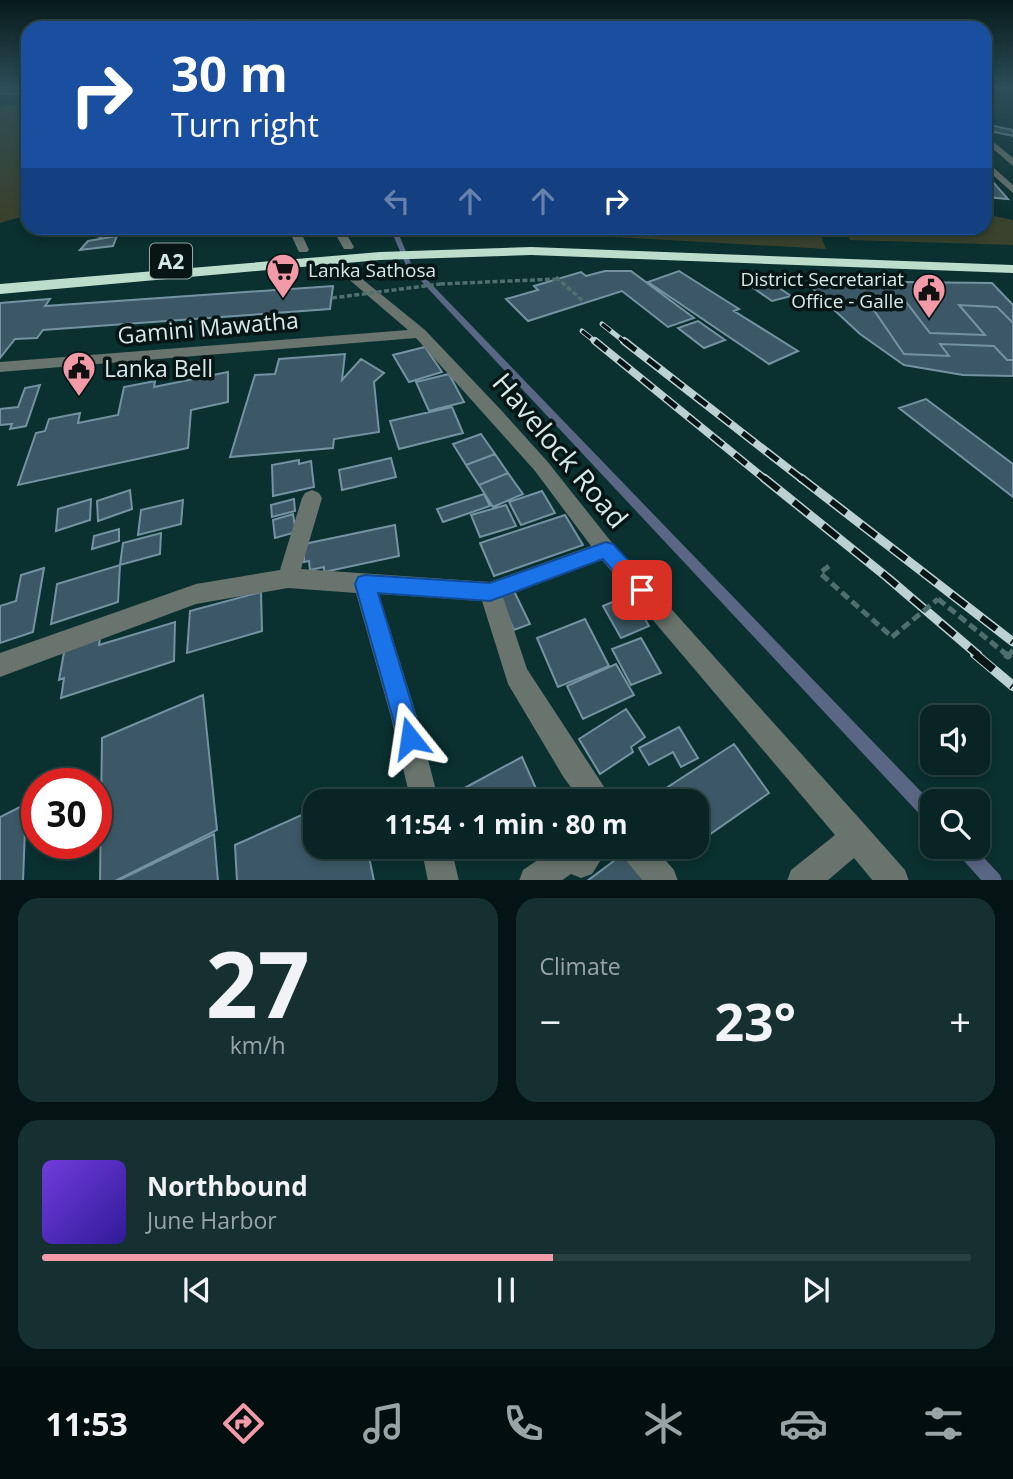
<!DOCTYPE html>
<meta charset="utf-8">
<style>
body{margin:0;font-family:"Open Sans",sans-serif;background:#163031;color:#f1f3f6;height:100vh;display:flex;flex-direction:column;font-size:26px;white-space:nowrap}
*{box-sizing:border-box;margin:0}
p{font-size:23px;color:#98a4a6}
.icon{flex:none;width:38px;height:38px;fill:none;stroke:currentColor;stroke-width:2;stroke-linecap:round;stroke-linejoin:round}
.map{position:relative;height:880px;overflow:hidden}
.panel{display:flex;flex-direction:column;gap:18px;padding:18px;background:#041414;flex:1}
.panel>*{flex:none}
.top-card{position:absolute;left:21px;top:21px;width:971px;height:214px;border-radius:21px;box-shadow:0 4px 10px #0003,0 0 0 2px #294141;background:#1a4fa0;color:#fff;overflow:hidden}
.tools{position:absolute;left:920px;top:705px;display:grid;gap:14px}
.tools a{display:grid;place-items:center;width:70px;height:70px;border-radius:14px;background:#082424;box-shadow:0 4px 10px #0003,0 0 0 2px #294141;font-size:35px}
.speed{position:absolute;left:21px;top:768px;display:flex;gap:14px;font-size:35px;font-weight:700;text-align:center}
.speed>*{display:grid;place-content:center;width:91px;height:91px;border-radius:50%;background:#082424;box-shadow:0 4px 10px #0003,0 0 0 2px #294141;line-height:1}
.speed .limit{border:10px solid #d22;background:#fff;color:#111}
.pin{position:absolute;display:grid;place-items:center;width:60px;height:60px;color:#fff;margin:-30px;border-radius:14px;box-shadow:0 4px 10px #0006}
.me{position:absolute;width:77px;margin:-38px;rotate:345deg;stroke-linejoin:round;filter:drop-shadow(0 0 5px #0008)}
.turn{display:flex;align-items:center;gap:24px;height:147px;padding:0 35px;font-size:32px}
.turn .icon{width:91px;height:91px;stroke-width:2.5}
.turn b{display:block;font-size:49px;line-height:60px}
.lanes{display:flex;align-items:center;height:66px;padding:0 35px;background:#0003;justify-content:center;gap:35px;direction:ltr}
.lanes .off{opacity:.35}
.big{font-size:52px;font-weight:700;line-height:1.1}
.panel .tile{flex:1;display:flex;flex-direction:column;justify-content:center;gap:10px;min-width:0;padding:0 24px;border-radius:21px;background:#163031}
.panel .dial{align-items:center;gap:0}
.dial b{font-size:91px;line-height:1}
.song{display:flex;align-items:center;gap:21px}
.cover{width:84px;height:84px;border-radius:10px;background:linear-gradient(135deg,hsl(260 70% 55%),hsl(250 70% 35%))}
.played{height:7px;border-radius:4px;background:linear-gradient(90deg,#f39aa9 55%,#294141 55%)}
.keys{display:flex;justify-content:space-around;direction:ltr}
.heat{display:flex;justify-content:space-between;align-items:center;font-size:38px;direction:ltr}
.panel .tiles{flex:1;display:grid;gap:18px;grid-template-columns:1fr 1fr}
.tile:last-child{grid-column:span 2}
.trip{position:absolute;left:303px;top:789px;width:406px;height:70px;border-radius:21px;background:#082424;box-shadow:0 4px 10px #0003,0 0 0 2px #294141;font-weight:700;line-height:70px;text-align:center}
.tabs{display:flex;height:112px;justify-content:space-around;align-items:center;background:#030e0e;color:#98a4a6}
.tabs .icon{width:49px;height:49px}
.tabs .active{color:#f39aa9}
.tabs b{font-size:32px;color:#f1f3f6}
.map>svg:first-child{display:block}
.green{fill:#39422d}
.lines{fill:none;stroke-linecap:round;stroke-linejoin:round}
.stream{fill:#5a6784;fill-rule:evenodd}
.building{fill:#3c5866;stroke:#7492a2;stroke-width:2}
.path-far3{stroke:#4f6f6f;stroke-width:2.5;stroke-dasharray:4.5 2;stroke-linecap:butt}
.path-far2{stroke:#4f6f6f;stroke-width:3.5;stroke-dasharray:5 2.5;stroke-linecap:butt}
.path-far1{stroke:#4f6f6f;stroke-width:5;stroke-dasharray:9 4.5;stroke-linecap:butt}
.path{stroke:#4f6f6f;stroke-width:7;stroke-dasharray:10 5;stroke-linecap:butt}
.minor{fill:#68746d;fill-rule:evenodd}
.highway{fill:#bdddcc;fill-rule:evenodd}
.rail-far3-casing{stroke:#bcd2d2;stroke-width:5}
.rail-far2-casing{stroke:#bcd2d2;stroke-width:8}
.rail-far1-casing{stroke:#bcd2d2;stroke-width:9}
.rail-casing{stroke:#bcd2d2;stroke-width:10}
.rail-far3{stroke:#071515;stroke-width:3.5;stroke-dasharray:11;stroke-linecap:butt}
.rail-far2{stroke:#071515;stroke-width:5;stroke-dasharray:15;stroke-linecap:butt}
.rail-far1{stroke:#071515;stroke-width:6;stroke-dasharray:19;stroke-linecap:butt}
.rail{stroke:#071515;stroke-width:8;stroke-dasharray:24;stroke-linecap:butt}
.path-bridge-far1{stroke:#4f6f6f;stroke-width:3.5;stroke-dasharray:5 2.5;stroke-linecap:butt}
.path-bridge{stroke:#4f6f6f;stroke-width:5;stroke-dasharray:9 4.5;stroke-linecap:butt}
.route{fill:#1a73e8;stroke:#114b97;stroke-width:2}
.labels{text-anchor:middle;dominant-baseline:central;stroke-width:7;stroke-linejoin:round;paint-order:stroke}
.far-poi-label{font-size:19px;fill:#d6e9e9;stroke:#071515;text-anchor:start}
.shield{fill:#071515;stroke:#98a9a9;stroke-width:2}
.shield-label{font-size:21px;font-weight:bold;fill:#d6e9e9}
.street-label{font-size:23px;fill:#d6e9e9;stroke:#071515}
.poi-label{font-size:23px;fill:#d6e9e9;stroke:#071515;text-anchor:start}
.near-street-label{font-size:28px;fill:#d6e9e9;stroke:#071515}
</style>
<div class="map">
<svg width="1013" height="881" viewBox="0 0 1013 881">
<rect width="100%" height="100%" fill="#0a3030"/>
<!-- green -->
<path class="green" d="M 28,103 L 28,215 L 0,223 L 0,106 Z
M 985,214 L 1013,220 L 1013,245 L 850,240 L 843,228 L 985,228 Z
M 425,228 L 818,228 L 826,249 L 528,232 L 427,230 Z"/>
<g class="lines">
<!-- stream -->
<path class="stream" d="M 390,228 L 396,228 L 411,263 L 933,804 L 933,824 L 927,822 L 406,265 Z
M 955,847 L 974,847 L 1000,875 L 1002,881 L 982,881 L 957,853 Z"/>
</g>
<!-- building -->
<path class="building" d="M 985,124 L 1013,130 L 1013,136 L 985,130 Z
M 985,180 L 992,181 L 1008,199 L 985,197 Z
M 67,228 L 117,228 L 101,237 L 62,230 Z
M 677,228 L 722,228 L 723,231 L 678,230 Z
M 117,236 L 113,246 L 80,250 L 88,241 Z
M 605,271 L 631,271 L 694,318 L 668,327 L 622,291 L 528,321 L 506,299 L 538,290 L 534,286 L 581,272 L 586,276 Z
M 679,271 L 739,309 L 734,311 L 798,351 L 769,364 L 648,282 Z
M 768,280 L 791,296 L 772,301 L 749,285 Z
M 809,281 L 992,283 L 1013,305 L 1013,376 L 963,375 L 904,365 L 860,334 L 816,293 Z
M 333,286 L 330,309 L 43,330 L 37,338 L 15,339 L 0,358 L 0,303 L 50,299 L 45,306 Z
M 867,300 L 906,302 L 930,333 L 985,335 L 959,305 L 997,307 L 1013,323 L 1013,360 L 1007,360 L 994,346 L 940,344 L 949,356 L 904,354 Z
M 698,321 L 725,340 L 704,348 L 678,328 Z
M 425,347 L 442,372 L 409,382 L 393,355 Z
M 345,354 L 342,380 L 361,359 L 384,373 L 374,382 L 379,432 L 334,439 L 333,448 L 230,457 L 255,375 L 275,374 L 279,359 Z
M 228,372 L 228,402 L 191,410 L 188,448 L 18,485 L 36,433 L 45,431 L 49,419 L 80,413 L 78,423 L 118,415 L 124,387 L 155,381 L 154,387 Z
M 449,374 L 464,402 L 429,411 L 416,382 Z
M 40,385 L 26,426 L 10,429 L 12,424 L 0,425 L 0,409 L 18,407 L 25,388 Z
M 926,399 L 1013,464 L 1013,497 L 899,408 Z
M 452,407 L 463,433 L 399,449 L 390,421 Z
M 481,434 L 495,454 L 466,465 L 453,444 Z
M 495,454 L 508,473 L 479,485 L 466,465 Z
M 391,458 L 396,477 L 342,490 L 339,470 Z
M 299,460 L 299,464 L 311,461 L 314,487 L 273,496 L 272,465 Z
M 508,473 L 523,494 L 493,507 L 479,485 Z
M 130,490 L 132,509 L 98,521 L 97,501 Z
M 542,491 L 555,513 L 521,525 L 509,502 Z
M 484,494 L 490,506 L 443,522 L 437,509 Z
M 91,499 L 90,520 L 56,531 L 58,509 Z
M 294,499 L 295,511 L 272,517 L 271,505 Z
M 183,500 L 181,524 L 138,535 L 141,510 Z
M 506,505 L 516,526 L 480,537 L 471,515 Z
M 293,514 L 296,532 L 275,538 L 273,520 Z
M 565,515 L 583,545 L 494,576 L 480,543 Z
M 395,525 L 399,556 L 324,572 L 324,567 L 310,570 L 309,561 L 304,562 L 304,546 L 309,543 Z
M 119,529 L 119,541 L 92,549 L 94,536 Z
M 161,533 L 160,554 L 120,565 L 123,543 Z
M 120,565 L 118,602 L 51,624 L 57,584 Z
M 44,568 L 33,632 L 0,643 L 0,606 L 16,601 L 21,575 Z
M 512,587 L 530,624 L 514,630 L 497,593 Z
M 261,592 L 262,631 L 187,653 L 190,611 Z
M 631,594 L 649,626 L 621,638 L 603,606 Z
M 585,619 L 609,666 L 558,687 L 537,638 Z
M 175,622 L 174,661 L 61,698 L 64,678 L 59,680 L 66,641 L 101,631 L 99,645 Z
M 641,638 L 661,673 L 631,685 L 612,649 Z
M 616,664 L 634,695 L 583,719 L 567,686 Z
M 203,695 L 217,830 L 115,881 L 100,881 L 102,738 Z
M 626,709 L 645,737 L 631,747 L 633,752 L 600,774 L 579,739 Z
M 679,727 L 698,758 L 681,767 L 673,752 L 649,765 L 639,748 Z
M 734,744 L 769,793 L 696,844 L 696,802 L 665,802 L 660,792 Z
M 522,757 L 542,802 L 461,802 L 457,792 Z
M 356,790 L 358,802 L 332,802 Z
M 26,804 L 23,881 L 0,881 L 0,817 Z
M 315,809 L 315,847 L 367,847 L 374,881 L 237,881 L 235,845 Z
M 214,834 L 218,881 L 117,881 Z
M 478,847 L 501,847 L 482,858 Z
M 630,849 L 648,881 L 587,881 Z"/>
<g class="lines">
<!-- path-far3 -->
<path class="path-far3" d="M 614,228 L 617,237"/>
<!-- path-far2 -->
<path class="path-far2" d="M 556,277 L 584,302
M 440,284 L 557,279"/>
<!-- path-far1 -->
<path class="path-far1" d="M 829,566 L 820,573 L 892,637
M 938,599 L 1007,655
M 1009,655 L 1013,650"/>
<!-- path -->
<path class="path" d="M 1005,654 L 1008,656 L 1010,654"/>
<!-- minor -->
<path class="minor" d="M 2,89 L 10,89 L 7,93 L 28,91 L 28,95 L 0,95 Z
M 985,135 L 1013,158 L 1013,166 L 985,142 Z
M 985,160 L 1013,185 L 1013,193 L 985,168 Z
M 288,228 L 299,228 L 309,250 L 307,252 L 299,252 Z
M 332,228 L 343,228 L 354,247 L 352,249 L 344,249 Z
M 335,257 L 425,330 L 502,411 L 547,461 L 613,544 L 867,827 L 905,870 L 909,881 L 873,881 L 854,858 L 827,881 L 787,881 L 791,870 L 835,835 L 602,560 L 503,597 L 527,669 L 614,802 L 582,802 L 564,778 L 508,684 L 482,601 L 379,594 L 417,717 L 439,802 L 411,802 L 391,717 L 356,593 L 288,588 L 196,604 L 0,677 L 0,653 L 196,584 L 280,570 L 302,498 L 305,493 L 312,490 L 319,493 L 322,498 L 301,569 L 490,582 L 591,546 L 535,471 L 416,338 L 0,372 L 0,362 L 408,330 L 331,264 L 331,258 Z
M 421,847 L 451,847 L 459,881 L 428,881 Z
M 557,847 L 609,847 L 592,874 L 581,878 L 571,874 L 561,881 L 519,881 L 523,870 Z
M 620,847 L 654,847 L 674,870 L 678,881 L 643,881 L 624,858 Z"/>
<!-- highway -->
<path class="highway" d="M 531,247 L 1013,265 L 1013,273 L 531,255 L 380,260 L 0,294 L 0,284 L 380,252 Z"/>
<defs>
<path id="rail-far3" d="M 602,324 L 626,343
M 582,331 L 597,343"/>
<path id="rail-far2" d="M 595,341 L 766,480
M 624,341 L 803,480"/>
<path id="rail-far1" d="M 764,478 L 888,578 L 978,655
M 801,478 L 1013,642"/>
<path id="rail" d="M 975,654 L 1013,686"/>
</defs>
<!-- rail-far3 casing -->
<use href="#rail-far3" class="rail-far3-casing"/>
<!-- rail-far2 casing -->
<use href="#rail-far2" class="rail-far2-casing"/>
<!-- rail-far1 casing -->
<use href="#rail-far1" class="rail-far1-casing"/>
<!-- rail casing -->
<use href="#rail" class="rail-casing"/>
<!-- rail-far3 -->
<use href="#rail-far3" class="rail-far3"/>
<!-- rail-far2 -->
<use href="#rail-far2" class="rail-far2"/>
<!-- rail-far1 -->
<use href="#rail-far1" class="rail-far1"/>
<!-- rail -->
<use href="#rail" class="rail"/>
<!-- path-bridge-far1 -->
<path class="path-bridge-far1" d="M 332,298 L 440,284"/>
<!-- path-bridge -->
<path class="path-bridge" d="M 892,637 L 938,599"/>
</g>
<!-- sky -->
<linearGradient id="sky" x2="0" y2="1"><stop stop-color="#061a1a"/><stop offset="0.42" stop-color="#2d4e59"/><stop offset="1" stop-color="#2d4e59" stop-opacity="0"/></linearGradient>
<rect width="1013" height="212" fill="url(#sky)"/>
<!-- route -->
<path class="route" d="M 606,542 L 613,544 L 649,583 L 652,590 L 649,596 L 642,599 L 634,596 L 603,559 L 490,601 L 378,593 L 422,738 L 418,747 L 410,750 L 401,747 L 355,584 L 358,577 L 365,575 L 490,583 Z"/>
<!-- icons -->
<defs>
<symbol id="supermarket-pin" viewBox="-11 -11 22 30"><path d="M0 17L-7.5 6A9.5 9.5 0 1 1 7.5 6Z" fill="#f39aa9" stroke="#071515"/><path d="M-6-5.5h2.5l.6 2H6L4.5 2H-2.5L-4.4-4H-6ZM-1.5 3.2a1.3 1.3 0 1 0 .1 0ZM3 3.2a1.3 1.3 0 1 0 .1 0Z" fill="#111"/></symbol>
<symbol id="civic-pin" viewBox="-11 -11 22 30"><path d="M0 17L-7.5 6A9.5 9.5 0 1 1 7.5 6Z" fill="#f39aa9" stroke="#071515"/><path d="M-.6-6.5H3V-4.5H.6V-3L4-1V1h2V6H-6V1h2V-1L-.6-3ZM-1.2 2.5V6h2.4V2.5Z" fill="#111"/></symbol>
</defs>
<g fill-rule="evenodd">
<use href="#supermarket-pin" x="264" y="251" width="38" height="52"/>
<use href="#civic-pin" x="910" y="271" width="38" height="52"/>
<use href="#civic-pin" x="60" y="349" width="38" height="52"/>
</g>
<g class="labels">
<!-- far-poi labels -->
<g class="far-poi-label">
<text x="308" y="270">Lanka Sathosa</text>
<text x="904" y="279" text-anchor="end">District Secretariat<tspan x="904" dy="22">Office - Galle</tspan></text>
</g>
<!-- shield labels -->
<rect class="shield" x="150" y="243.5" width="42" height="35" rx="5"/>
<g class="shield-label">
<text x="171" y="261">A2</text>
</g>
<!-- street labels -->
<g class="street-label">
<text transform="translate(208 327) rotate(-5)">Gamini Mawatha</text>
</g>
<!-- poi labels -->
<g class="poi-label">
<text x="104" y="368">Lanka Bell</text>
</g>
<!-- near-street labels -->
<g class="near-street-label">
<text transform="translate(561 450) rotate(50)">Havelock Road</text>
</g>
</g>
</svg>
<div class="tools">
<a><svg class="icon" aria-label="sound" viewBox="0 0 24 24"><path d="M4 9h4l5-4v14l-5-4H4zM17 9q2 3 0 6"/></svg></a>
<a><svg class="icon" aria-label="search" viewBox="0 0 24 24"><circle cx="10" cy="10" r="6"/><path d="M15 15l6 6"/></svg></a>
</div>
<div class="speed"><div class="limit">30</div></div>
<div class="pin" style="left:642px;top:590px;background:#d93025"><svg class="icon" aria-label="arrive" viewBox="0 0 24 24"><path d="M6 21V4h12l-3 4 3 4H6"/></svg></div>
<svg class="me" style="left:410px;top:738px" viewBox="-20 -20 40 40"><path d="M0-17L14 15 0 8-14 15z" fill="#1a73e8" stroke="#fff" stroke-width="4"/></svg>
<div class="trip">11:54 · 1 min · 80 m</div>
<div class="top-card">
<div class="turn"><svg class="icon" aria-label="right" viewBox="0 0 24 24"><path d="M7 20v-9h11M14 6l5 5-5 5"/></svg><div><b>30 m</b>Turn right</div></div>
<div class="lanes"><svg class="icon off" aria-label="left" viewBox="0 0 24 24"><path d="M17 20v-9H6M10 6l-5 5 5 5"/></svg><svg class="icon off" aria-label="ahead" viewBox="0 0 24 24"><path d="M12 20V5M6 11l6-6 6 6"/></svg><svg class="icon off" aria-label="ahead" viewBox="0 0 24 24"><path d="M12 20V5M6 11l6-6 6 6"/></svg><svg class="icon" aria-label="right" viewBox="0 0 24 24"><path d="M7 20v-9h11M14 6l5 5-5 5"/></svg></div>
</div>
</div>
<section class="panel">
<div class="tiles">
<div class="tile dial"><b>27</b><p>km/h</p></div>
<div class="tile"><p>Climate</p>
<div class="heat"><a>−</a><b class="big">23°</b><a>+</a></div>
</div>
<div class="tile">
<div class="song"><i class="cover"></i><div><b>Northbound</b><p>June Harbor</p></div></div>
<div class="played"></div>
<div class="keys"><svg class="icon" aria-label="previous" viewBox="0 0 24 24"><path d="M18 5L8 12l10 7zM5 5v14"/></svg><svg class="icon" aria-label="pause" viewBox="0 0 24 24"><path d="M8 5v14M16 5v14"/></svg><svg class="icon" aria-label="next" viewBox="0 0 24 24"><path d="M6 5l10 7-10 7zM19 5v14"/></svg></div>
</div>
</div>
</section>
<nav class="tabs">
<b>11:53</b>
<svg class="icon active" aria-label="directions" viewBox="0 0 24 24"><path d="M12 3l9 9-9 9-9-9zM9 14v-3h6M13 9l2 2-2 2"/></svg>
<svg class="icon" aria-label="music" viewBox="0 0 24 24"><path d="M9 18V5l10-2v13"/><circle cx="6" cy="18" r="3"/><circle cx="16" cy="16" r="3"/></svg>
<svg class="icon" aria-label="phone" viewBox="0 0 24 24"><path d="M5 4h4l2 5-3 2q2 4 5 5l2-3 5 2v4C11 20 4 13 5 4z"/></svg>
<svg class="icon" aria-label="climate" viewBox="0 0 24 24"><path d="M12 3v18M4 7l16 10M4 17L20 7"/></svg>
<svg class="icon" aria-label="car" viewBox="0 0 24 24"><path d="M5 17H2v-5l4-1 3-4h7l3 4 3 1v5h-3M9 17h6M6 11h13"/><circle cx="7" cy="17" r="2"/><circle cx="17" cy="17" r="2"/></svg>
<svg class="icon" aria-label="filters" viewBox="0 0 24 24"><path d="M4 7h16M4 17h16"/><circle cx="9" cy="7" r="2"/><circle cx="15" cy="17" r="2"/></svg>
</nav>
